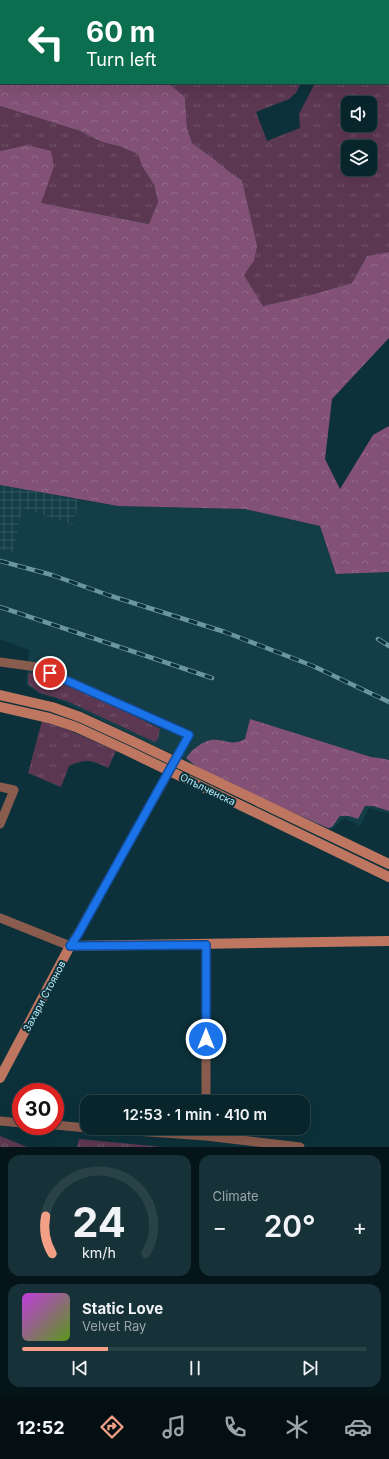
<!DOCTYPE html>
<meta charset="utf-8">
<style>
body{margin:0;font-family:Inter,sans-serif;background:#173138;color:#f1f3f6;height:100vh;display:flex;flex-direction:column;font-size:15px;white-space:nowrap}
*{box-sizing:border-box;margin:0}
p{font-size:13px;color:#99a5a9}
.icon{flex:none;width:22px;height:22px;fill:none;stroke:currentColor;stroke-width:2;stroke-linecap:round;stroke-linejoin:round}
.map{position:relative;height:1147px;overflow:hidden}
.drawer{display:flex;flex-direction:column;gap:8px;padding:8px;background:#051418;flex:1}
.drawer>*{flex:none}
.banner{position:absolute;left:0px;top:0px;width:389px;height:84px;box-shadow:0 4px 16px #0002,0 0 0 1px #294248;background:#0b6e4f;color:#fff;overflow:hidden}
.controls{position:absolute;left:341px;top:96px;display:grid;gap:8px}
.controls a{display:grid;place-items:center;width:36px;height:36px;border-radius:8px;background:#09252c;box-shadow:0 4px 16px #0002,0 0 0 1px #294248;font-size:20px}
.speed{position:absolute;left:12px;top:1083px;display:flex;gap:8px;font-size:20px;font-weight:700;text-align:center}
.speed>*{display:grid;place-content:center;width:52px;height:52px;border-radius:50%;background:#09252c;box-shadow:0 4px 16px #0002,0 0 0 1px #294248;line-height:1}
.speed .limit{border:6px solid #d22;background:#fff;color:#111}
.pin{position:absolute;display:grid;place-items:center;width:34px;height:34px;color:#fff;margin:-17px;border:2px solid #fff;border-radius:50%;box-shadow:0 1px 4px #0007}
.me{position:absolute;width:44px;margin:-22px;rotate:0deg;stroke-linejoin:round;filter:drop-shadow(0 0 3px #0008)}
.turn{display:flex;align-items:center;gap:14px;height:84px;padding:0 20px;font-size:18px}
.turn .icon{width:52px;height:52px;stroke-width:2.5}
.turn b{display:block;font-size:28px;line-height:34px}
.big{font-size:30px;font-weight:600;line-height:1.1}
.drawer .card{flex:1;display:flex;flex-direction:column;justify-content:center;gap:6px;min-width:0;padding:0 14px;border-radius:12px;background:#173138}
.drawer .dial{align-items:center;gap:0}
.dial svg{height:104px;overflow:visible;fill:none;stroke:#294248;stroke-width:7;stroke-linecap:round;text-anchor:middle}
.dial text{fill:#f1f3f6;stroke:none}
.song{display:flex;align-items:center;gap:12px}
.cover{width:48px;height:48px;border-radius:6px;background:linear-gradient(135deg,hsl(290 70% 55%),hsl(90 70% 35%))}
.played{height:4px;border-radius:2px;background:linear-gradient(90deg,#f39f85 25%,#294248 25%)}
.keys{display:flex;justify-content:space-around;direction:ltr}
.heat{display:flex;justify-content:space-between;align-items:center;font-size:22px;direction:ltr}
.drawer .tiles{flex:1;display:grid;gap:8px;grid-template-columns:1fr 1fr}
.card:last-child{grid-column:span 2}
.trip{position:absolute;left:80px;top:1095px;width:230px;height:40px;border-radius:12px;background:#09252c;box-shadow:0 4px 16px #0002,0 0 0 1px #294248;font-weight:600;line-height:40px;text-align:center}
.dock{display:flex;height:64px;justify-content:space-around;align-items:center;background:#040f12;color:#99a5a9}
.dock .icon{width:28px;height:28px}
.dock .on{color:#f39f85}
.dock b{font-size:18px;color:#f1f3f6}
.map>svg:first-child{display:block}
.built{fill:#133d47;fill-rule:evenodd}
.industrial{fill:url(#industrial-grid)}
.grass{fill:url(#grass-tufts);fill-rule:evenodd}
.forest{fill:url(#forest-crowns)}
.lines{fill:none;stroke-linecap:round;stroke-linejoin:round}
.street{stroke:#8a5c4e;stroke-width:9}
.secondary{stroke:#bf7660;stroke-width:10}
.rail-casing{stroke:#6a96a2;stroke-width:4.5}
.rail{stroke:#0c313a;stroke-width:3;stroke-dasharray:9;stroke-linecap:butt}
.street-bridge{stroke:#8a5c4e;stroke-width:9}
.route-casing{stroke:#114b97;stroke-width:10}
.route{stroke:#1a73e8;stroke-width:7}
.labels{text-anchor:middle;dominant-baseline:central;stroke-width:4;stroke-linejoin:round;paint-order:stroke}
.street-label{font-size:10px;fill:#b7e9f7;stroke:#0c313a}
</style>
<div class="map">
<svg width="389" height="1147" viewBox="0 0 389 1147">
<defs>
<pattern id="industrial-grid" width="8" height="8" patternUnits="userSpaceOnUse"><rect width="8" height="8" fill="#133d47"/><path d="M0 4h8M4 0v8" fill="none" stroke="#335962"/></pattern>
<pattern id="grass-tufts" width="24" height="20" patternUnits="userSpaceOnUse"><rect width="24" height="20" fill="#5c3752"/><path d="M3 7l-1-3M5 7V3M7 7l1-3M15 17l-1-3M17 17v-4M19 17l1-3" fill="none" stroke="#71546c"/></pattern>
<pattern id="forest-crowns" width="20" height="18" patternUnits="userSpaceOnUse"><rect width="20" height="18" fill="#835175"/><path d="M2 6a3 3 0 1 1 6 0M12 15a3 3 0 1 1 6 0" fill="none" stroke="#926a89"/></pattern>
</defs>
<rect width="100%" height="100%" fill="#0c313a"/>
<!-- built -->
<path class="built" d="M 79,500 L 118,506 L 245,509 L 320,526 L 336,574 L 389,572 L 389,760 L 380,758 L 371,757 L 250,720 L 245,738 L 237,743 L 211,740 L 332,827 L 340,816 L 349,816 L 358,819 L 365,806 L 373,806 L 389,811 L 389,814 L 369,808 L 360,826 L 345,818 L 331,830 L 262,800 L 196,768 L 188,761 L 54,698 L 40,694 L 26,685 L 29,650 L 0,639 L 0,550 L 13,553 L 21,508 L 73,525 ZM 29,674 L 148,739 L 67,701 L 40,693 Z"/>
<!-- industrial -->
<path class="industrial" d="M 0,485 L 79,500 L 73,525 L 22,508 L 13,553 L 0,550 Z"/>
<!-- grass -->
<path class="grass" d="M 0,0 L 343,0 L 1,1 L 1,38 Z
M 351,0 L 389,0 L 389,252 L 367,256 L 352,283 L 314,294 L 263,306 L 244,275 L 254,261 L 250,216 L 242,180 L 232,174 L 214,159 L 192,143 L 187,128 L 185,97 L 168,83 L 301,83 L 296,93 L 289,99 L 256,112 L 267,141 L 300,128 L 299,114 L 315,83 L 388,83 L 388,1 L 350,1 ZM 348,103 L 370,103 L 370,125 L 348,125 ZM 348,147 L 370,147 L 370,169 L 348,169 Z
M 0,106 L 80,131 L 102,142 L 122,147 L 139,154 L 142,166 L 154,185 L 158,202 L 150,224 L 40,203 L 54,167 L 27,145 L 0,151 Z
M 37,671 L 66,682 L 160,729 L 158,739 L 155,742 L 148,739 L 67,701 L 40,693 L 28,684 L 28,674 Z
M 42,721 L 71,731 L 116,751 L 108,768 C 91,760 87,758 69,766 L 61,787 L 28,773 Z
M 0,1136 L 27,1147 L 0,1147 Z
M 79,1139 L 163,1147 L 77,1147 Z"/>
<!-- forest -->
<path class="forest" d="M 0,37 L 1,83 L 168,83 L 185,97 L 187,128 L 192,143 L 214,159 L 232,174 L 242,180 L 257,246 L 254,261 L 244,275 L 263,306 L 314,294 L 352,283 L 367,256 L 389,252 L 389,338 L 332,399 L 325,459 L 340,489 L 373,435 L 389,426 L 389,572 L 336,574 L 320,526 L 245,509 L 118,506 L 0,485 L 0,151 L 27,145 L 51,151 L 54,167 L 41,203 L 149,224 L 158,202 L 154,185 L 142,166 L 138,154 L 122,147 L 102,142 L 80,131 L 0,106 Z
M 250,719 L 371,757 L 380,758 L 389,760 L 389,811 L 373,806 L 365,806 L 358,819 L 349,816 L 340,816 L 332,827 L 328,828 L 247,792 L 197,767 L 186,758 C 192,750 201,742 211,740 C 224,738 230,747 245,739 Z"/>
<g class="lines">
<!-- street -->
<path class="street" d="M 0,662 L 37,667 L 189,735 L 177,756
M 0,787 L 14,790 L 0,824
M 0,918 L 70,946 L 77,935 L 166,777
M 206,945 L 206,1102
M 0,1121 L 21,1123
M 55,1125 L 87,1128
M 92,1128 L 206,1136 L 300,1147"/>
<!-- secondary -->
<path class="secondary" d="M 0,695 L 52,707 L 80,717 L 130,740 L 389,864
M 0,707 L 49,718 L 76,727 L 126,750 L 389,877
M 0,1078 L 70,946 L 389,941"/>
<defs>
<path id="rail" d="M 0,561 L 52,575 L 108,595 L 225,632 L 313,666 L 389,702
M 0,607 L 212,678
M 378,639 L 389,646"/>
</defs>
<!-- rail casing -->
<use href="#rail" class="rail-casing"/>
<!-- rail -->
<use href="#rail" class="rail"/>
<!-- street-bridge -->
<path class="street-bridge" d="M 166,777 L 177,756"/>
</g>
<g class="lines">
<defs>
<path id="route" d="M 50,673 L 189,735 L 77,936 L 70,946 L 206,945 L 206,1039"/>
</defs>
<!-- route casing -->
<use href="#route" class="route-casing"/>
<!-- route -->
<use href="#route" class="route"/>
</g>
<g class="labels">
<!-- street labels -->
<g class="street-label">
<text transform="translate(208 789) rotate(26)">Опълченска</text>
<text transform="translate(44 996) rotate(-62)">Захари Стоянов</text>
</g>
</g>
</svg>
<div class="controls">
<a><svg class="icon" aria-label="sound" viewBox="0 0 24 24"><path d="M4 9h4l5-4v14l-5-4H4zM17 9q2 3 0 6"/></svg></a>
<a><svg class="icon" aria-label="layers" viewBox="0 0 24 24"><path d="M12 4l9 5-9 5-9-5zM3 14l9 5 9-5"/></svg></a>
</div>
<div class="speed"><div class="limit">30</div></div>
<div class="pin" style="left:50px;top:673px;background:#d93025"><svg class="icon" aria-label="arrive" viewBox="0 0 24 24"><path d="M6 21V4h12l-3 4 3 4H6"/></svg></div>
<svg class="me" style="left:206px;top:1039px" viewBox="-20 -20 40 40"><circle r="17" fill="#1a73e8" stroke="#fff" stroke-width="3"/><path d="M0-11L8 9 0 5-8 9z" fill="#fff"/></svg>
<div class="trip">12:53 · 1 min · 410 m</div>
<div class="banner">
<div class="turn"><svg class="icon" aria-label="left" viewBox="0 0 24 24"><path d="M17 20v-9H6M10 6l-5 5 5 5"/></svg><div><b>60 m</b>Turn left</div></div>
</div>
</div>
<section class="drawer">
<div class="tiles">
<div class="card dial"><svg viewBox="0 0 100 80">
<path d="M14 69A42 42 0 1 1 86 69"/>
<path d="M14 69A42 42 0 0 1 9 40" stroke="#f39f85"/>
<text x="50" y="56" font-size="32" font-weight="700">24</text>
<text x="50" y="72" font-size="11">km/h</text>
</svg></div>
<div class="card"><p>Climate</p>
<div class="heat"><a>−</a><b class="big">20°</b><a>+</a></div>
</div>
<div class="card">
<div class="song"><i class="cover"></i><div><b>Static Love</b><p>Velvet Ray</p></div></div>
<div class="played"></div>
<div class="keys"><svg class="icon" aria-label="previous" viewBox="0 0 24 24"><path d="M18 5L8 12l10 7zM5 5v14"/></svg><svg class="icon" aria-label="pause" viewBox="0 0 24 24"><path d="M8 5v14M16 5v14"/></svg><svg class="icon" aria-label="next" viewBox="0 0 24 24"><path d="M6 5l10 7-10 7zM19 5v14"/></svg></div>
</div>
</div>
</section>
<nav class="dock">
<b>12:52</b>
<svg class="icon on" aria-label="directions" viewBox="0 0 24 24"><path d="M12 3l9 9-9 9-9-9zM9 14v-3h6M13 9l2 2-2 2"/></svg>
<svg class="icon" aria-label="music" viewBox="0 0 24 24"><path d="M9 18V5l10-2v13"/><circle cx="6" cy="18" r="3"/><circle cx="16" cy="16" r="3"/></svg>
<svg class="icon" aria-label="phone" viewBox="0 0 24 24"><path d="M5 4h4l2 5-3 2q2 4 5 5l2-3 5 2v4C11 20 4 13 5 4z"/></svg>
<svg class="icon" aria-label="climate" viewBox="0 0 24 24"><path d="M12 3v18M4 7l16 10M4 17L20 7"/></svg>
<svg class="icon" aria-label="car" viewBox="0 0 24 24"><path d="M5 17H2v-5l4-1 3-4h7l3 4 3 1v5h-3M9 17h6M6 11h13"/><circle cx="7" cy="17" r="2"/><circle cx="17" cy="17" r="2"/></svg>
</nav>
